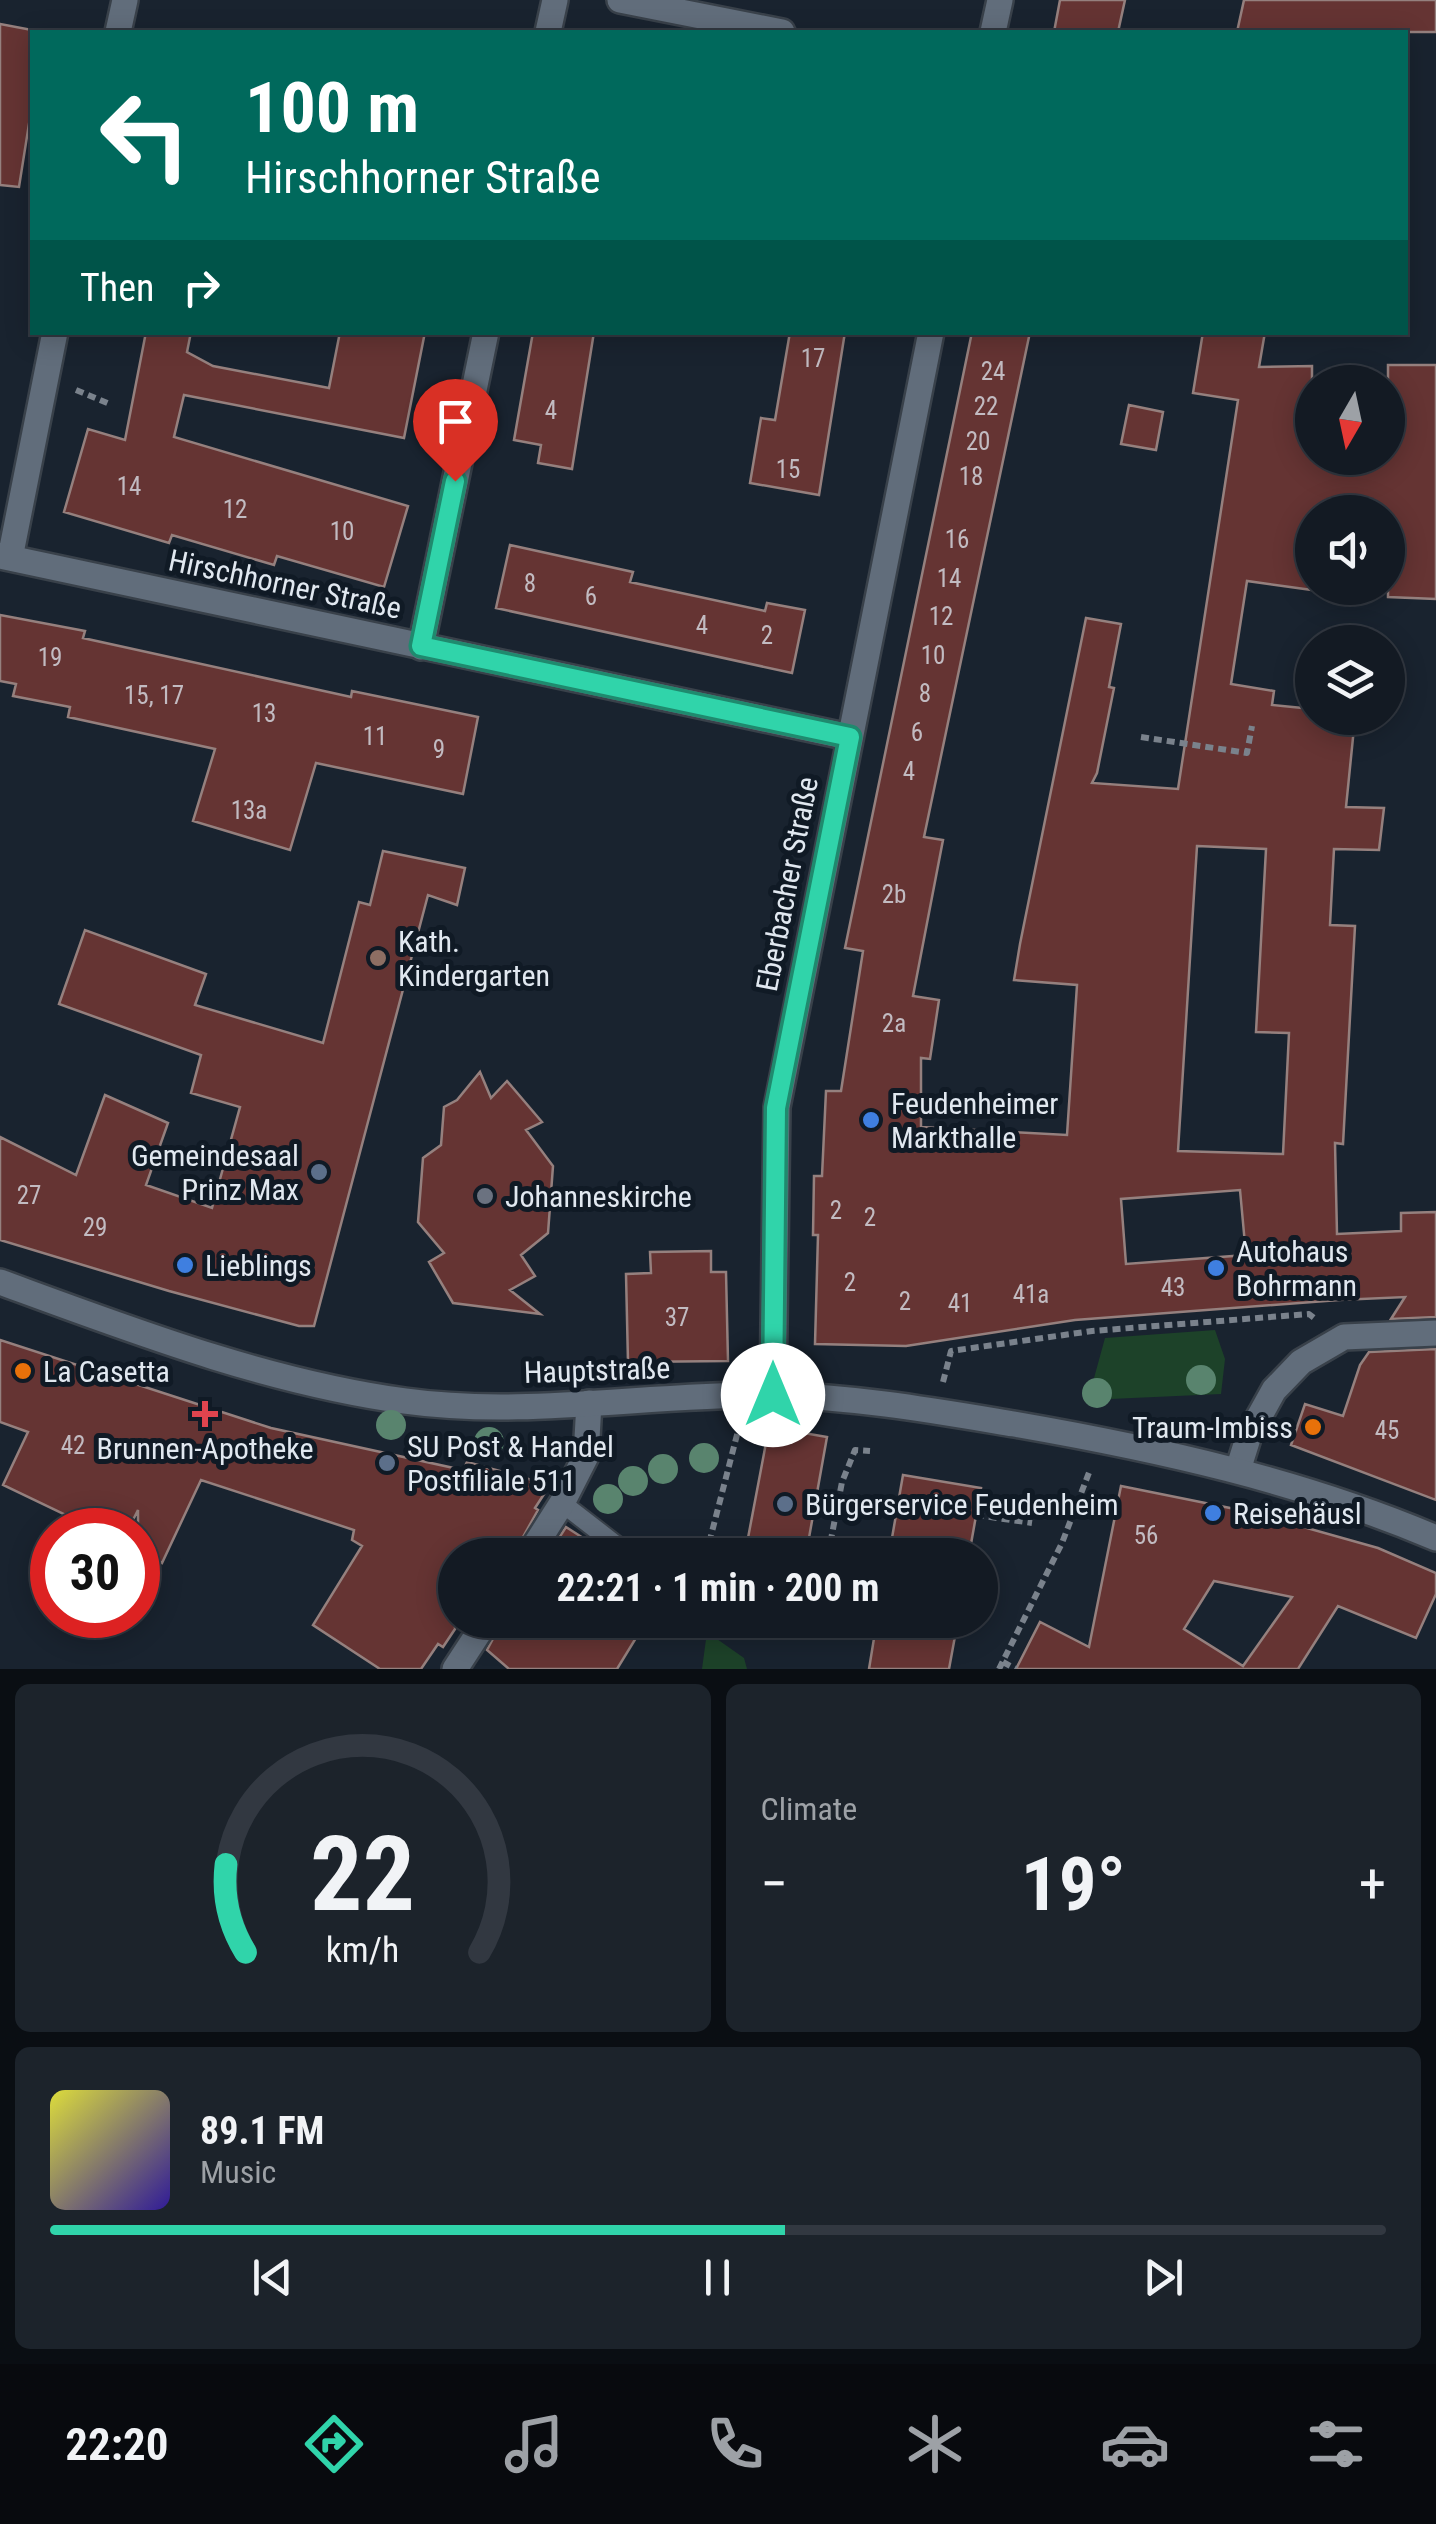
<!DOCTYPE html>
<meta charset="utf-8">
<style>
body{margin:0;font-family:"Roboto Condensed",sans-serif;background:#1c232b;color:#f1f3f6;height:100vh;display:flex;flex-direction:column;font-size:38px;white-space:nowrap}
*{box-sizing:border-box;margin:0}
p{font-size:32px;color:#9da1a6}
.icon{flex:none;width:55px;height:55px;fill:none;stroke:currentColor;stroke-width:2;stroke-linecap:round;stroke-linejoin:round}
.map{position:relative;height:1669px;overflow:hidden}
.sheet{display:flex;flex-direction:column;gap:15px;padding:15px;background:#0a0e13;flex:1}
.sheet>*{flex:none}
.banner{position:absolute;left:30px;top:30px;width:1378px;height:305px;border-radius:0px;box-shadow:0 5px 25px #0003,0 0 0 2px #323841;background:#00695c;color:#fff;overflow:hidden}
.needle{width:65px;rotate:189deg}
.buttons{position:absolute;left:1295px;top:365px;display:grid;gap:20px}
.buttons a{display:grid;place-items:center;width:110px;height:110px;border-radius:50%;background:#131a23;box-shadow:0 5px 25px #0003,0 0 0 2px #323841;font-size:50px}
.speed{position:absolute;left:30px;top:1508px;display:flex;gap:20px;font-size:50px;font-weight:700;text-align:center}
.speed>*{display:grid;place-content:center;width:130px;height:130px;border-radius:50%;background:#131a23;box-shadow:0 5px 25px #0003,0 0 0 2px #323841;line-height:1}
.speed .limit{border:15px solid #d22;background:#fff;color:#111}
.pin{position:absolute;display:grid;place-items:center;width:85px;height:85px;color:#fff;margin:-102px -42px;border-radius:50% 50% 50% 0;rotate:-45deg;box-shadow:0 0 10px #0007}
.pin .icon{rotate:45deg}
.me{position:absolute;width:110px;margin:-55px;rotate:0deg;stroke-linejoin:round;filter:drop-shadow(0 0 8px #0008)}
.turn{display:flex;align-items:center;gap:35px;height:210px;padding:0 50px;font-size:45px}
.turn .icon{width:130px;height:130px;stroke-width:2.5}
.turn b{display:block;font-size:70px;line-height:85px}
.then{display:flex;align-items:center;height:95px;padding:0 50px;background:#0003;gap:20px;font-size:38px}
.big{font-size:75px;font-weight:700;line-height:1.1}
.sheet .card{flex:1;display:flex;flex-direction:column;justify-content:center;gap:15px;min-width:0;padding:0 35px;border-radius:15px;background:#1c232b}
.sheet .dial{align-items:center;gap:0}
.dial svg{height:260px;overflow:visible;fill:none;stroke:#323841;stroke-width:7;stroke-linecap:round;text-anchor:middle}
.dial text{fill:#f1f3f6;stroke:none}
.song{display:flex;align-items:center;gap:30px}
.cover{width:120px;height:120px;border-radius:15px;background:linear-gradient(135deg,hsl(60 70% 55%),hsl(250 70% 35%))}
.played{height:10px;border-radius:5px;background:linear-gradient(90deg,#30d4aa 55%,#323841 55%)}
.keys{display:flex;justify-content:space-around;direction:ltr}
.heat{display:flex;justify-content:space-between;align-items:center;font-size:55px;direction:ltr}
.sheet .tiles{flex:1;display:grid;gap:15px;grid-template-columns:1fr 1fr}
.card:last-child{grid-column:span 2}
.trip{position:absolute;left:438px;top:1538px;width:560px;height:100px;border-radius:50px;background:#131a23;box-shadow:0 5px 25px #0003,0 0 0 2px #323841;font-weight:700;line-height:100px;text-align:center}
.tabs{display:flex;height:160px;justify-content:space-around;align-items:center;background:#080a0e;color:#9da1a6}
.tabs .icon{width:70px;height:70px}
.tabs .on{color:#30d4aa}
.tabs b{font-size:45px;color:#f1f3f6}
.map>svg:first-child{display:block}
.grass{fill:#1d4229}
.building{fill:#653433;stroke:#95807e;stroke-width:2.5;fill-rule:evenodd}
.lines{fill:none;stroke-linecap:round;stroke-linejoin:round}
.service-casing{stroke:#39414a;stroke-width:22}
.minor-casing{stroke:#39414a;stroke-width:30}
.tertiary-casing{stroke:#39414a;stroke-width:30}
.path{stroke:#7a828c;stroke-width:6;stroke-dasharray:8 5;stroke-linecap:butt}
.service{stroke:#616d7b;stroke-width:18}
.minor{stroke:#616d7b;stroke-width:25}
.tertiary{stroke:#616d7b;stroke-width:25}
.tree{fill:#59846e}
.route-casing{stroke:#1f8a6e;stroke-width:25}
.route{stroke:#30d4aa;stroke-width:18}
.education-dot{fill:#8d6e63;stroke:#101a25;stroke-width:4}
.shop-dot{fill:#3f7fe0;stroke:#101a25;stroke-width:4}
.service-dot{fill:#5c6f8a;stroke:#101a25;stroke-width:4}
.worship-dot{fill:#6b7280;stroke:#101a25;stroke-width:4}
.food-dot{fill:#e8710a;stroke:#101a25;stroke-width:4}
.health-dot{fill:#e0444e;stroke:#101a25;stroke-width:4}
.labels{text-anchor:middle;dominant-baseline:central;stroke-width:10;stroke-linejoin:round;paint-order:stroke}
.number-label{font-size:25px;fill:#c2bbc1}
.street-label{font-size:30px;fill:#e1e8f0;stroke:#101a25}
.poi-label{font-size:30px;fill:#e1e8f0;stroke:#101a25;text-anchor:start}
</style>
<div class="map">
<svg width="1436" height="1669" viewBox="0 0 1436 1669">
<rect width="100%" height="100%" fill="#19232f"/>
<!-- grass -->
<path class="grass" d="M 1215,1330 L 1225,1359 L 1221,1394 L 1088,1400 L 1105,1338 Z
M 707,1632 L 744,1658 L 747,1669 L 702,1669 Z"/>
<!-- building -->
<path class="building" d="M 1060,0 L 1125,0 L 1118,32 L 1054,32 Z
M 1244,0 L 1436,0 L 1436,32 L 1237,32 Z
M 0,24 L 32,30 L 32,105 L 19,187 L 0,185 Z
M 146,332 L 191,332 L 187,352 L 213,366 L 329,388 L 340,332 L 425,332 L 404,438 L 184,395 L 174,437 L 408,506 L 384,587 L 277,556 L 274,565 L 172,535 L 169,543 L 64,512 L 88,429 L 125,440 Z
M 533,332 L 594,332 L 572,469 L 538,463 L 541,445 L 514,440 Z
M 790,332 L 845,332 L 819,495 L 750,483 L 761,418 L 775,420 Z
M 972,332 L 1030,332 L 924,837 L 943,840 L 913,996 L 939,1000 L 930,1059 L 921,1058 L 921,1127 L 1067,1135 L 1077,985 L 1014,980 L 1020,944 L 1086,618 L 1121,624 L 1109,687 L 1114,688 L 1097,773 L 1092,783 L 1178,789 L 1238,400 L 1193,393 L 1203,332 L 1265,332 L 1259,367 L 1312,366 L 1312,458 L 1388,458 L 1388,365 L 1436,365 L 1436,599 L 1388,597 L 1388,512 L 1312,512 L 1312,590 L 1247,581 L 1231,684 L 1274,691 L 1272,705 L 1312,709 L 1312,718 L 1355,718 L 1346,807 L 1384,808 L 1379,850 L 1334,849 L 1330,925 L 1355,926 L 1343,1144 L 1335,1143 L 1337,1234 L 1401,1231 L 1401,1213 L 1436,1212 L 1436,1317 L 1391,1319 L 1405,1297 L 1339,1300 L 1075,1320 L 906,1346 L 815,1344 L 818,1235 L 813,1235 L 814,1176 L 822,1176 L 826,1091 L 841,1091 L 863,951 L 845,948 ZM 1197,846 L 1266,849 L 1256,1032 L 1289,1033 L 1283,1154 L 1178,1151 ZM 1240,1190 L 1246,1255 L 1126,1264 L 1121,1199 Z
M 1129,405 L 1163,412 L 1156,450 L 1121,444 Z
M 510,545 L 633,572 L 630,582 L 765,611 L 767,603 L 805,610 L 792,673 L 496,608 Z
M 0,615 L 85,631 L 83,638 L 351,697 L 352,691 L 478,717 L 463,794 L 316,763 L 290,850 L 193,821 L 215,749 L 68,717 L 70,707 L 13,696 L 16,684 L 0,681 Z
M 383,851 L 465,868 L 457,905 L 428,895 L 314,1326 L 299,1326 L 169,1291 L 0,1240 L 0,1137 L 76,1175 L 105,1095 L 168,1123 L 146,1185 L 212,1208 L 240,1107 L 191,1093 L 201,1055 L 59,1004 L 85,930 L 206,974 L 195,1005 L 323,1043 L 359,902 L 370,905 Z
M 480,1072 L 491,1098 L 507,1081 L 542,1122 L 526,1130 L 553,1166 L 548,1233 L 521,1255 L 535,1276 L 510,1290 L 540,1314 L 453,1303 L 429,1262 L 444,1253 L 418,1222 L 423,1158 L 441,1145 L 444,1107 L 457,1100 Z
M 711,1251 L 711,1272 L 726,1272 L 728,1361 L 628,1362 L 626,1274 L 651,1273 L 650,1252 Z
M 0,1340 L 271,1428 L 463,1470 L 467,1462 L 550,1485 L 535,1508 L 538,1510 L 513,1555 L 455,1555 L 455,1620 L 468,1620 L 462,1628 L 455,1621 L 455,1629 L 443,1647 L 438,1644 L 421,1669 L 380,1669 L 313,1625 L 362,1546 L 352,1540 L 354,1530 L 201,1480 L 162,1563 L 138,1552 L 138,1510 L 128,1530 L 97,1530 L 3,1485 L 28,1432 L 0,1422 Z
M 1436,1349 L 1436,1500 L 1291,1445 L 1305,1404 L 1343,1416 L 1360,1365 L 1369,1352 Z
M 769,1427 L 827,1437 L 807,1549 L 748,1538 Z
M 903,1475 L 981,1488 L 969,1555 L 889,1555 Z
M 1121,1486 L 1250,1512 L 1378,1548 L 1436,1573 L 1436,1594 L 1416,1638 L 1338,1606 L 1298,1669 L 1016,1669 L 1040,1622 L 1089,1647 ZM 1214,1581 L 1292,1597 L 1243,1666 L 1184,1629 Z
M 566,1527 L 608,1554 L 609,1555 L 548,1555 Z
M 503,1620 L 647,1620 L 617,1669 L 509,1669 L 487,1650 Z
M 877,1620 L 958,1620 L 949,1669 L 869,1669 Z"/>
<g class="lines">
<defs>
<path id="service" d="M 562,1503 L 629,1555"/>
<path id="minor" d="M 620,0 L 782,32
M 118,32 L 125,0
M 548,32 L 555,0
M 993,32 L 1000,0
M 0,556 L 849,737
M 10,558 L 55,332
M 421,647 L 486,332
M 773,1395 L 777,1107 L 931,332
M 1238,1470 L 1249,1435 L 1274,1390 L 1301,1362 L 1344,1337 L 1436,1333
M 529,1555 L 562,1503 L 586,1456 L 589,1403
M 455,1669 L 487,1620"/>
<path id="tertiary" d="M 0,1282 C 131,1330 266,1382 405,1401 C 527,1418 652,1393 775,1395 C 856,1397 935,1411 1014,1424 C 1158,1449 1302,1481 1436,1538"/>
</defs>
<!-- service casing -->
<use href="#service" class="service-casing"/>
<!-- minor casing -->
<use href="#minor" class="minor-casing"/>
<!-- tertiary casing -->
<use href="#tertiary" class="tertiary-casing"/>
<!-- path -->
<path class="path" d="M 76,390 L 112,405
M 1141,737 L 1247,753 L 1252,726
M 943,1382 L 951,1351 L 1092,1331 L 1309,1314 L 1314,1318
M 976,1515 L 1032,1523
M 706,1555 L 739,1427
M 828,1555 L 842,1482 L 855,1450 L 870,1451
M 1003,1662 L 1016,1669
M 999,1669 L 1062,1543 L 1090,1470"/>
<!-- service -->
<use href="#service" class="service"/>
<!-- minor -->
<use href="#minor" class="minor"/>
<!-- tertiary -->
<use href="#tertiary" class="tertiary"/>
</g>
<!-- trees -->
<g class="tree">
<circle cx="1201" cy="1380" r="15"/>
<circle cx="1097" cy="1393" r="15"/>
<circle cx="391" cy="1425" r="15"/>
<circle cx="489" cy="1442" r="15"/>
<circle cx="704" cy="1458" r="15"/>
<circle cx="663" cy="1469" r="15"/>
<circle cx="633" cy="1481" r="15"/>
<circle cx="608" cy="1499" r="15"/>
</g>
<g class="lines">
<defs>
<path id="route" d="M 455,481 L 421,646 L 850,737 L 776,1108 L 773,1395"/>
</defs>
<!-- route casing -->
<use href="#route" class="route-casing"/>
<!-- route -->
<use href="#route" class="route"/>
</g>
<!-- markers -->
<circle class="education-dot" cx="378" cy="958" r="10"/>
<g class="shop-dot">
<circle cx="871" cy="1120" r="10"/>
<circle cx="185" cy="1265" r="10"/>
<circle cx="1216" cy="1268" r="10"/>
<circle cx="1213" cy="1513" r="10"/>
</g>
<g class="service-dot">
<circle cx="319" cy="1172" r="10"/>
<circle cx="387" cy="1463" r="10"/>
<circle cx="785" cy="1504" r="10"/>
</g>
<circle class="worship-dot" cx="485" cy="1196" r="10"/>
<g class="food-dot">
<circle cx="23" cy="1371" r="10"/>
<circle cx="1313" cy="1427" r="10"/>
</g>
<path class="health-dot" d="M200 1399h10v10h10v10h-10v10h-10v-10h-10v-10h10z"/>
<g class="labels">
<!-- number labels -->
<g class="number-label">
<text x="813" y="358">17</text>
<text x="993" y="371">24</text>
<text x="986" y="406">22</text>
<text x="551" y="410">4</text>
<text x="978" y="441">20</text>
<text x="788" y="469">15</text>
<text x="971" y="476">18</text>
<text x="129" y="486">14</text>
<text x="235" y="509">12</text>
<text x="342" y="531">10</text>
<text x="957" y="539">16</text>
<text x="949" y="578">14</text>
<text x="530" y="583">8</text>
<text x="591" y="596">6</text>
<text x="941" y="616">12</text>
<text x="702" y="625">4</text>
<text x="767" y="635">2</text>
<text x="933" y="655">10</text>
<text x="50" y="657">19</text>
<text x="925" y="693">8</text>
<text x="154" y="695">15, 17</text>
<text x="264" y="713">13</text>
<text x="917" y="732">6</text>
<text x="375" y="736">11</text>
<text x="439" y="749">9</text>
<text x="909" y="771">4</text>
<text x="249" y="810">13a</text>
<text x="894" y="894">2b</text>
<text x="894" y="1023">2a</text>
<text x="29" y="1195">27</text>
<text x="836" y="1210">2</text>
<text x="870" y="1217">2</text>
<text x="95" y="1227">29</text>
<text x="850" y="1282">2</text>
<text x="1173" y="1287">43</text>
<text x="1031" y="1294">41a</text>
<text x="905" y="1301">2</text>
<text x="960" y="1303">41</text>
<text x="677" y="1317">37</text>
<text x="1387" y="1430">45</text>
<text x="73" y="1445">42</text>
<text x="1146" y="1535">56</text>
</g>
<!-- street labels -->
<g class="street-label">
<text transform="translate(285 584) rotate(12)">Hirschhorner Straße</text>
<text transform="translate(787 884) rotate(-79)">Eberbacher Straße</text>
<text transform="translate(597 1370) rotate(-2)">Hauptstraße</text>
</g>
<!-- poi labels -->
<g class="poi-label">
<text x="398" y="941">Kath.<tspan x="398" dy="34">Kindergarten</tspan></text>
<text x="891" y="1103">Feudenheimer<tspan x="891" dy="34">Markthalle</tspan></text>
<text x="299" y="1155" text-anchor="end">Gemeindesaal<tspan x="299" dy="34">Prinz Max</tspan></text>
<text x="505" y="1196">Johanneskirche</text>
<text x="1236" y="1251">Autohaus<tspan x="1236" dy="34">Bohrmann</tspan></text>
<text x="205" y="1265">Lieblings</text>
<text x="43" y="1371">La Casetta</text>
<text x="1293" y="1427" text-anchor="end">Traum-Imbiss</text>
<text x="407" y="1446">SU Post &amp; Handel<tspan x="407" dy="34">Postfiliale 511</tspan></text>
<text x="205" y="1448" text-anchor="middle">Brunnen-Apotheke</text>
<text x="805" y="1504">Bürgerservice Feudenheim</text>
<text x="1233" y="1513">Reisehäusl</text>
</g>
</g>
</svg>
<div class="buttons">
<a><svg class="needle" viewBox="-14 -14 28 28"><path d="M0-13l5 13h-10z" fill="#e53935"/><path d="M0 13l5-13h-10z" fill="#9da1a6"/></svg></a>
<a><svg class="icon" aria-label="sound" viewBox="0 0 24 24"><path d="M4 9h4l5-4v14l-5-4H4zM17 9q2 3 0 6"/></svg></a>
<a><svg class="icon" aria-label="layers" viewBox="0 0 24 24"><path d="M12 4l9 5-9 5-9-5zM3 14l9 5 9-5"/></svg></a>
</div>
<div class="speed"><div class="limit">30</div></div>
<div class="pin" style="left:455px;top:481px;background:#d93025"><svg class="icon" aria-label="arrive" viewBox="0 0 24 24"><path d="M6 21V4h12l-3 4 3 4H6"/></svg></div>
<svg class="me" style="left:773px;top:1395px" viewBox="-20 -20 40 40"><circle r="19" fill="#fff"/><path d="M0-13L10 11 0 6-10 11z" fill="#30d4aa"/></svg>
<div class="trip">22:21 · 1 min · 200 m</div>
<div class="banner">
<div class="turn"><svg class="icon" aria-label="left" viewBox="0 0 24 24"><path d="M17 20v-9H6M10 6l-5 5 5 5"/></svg><div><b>100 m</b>Hirschhorner Straße</div></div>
<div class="then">Then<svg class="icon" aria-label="right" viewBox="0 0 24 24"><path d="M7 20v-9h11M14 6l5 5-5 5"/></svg></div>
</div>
</div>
<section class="sheet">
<div class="tiles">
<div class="card dial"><svg viewBox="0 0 100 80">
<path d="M14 69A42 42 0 1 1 86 69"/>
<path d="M14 69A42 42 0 0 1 8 42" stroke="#30d4aa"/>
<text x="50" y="56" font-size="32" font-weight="700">22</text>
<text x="50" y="72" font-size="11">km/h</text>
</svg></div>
<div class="card"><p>Climate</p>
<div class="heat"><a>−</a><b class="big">19°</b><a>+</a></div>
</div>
<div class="card">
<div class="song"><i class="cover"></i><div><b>89.1 FM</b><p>Music</p></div></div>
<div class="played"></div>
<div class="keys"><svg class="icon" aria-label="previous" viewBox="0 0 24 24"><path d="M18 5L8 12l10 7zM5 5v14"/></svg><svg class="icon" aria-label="pause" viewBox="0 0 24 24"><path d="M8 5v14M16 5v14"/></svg><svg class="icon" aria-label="next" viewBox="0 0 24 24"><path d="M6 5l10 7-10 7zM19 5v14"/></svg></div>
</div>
</div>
</section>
<nav class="tabs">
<b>22:20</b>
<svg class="icon on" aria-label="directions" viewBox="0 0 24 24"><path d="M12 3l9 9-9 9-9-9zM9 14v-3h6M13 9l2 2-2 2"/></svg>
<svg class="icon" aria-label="music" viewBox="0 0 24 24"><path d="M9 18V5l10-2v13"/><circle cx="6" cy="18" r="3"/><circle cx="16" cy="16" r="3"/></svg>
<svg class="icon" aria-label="phone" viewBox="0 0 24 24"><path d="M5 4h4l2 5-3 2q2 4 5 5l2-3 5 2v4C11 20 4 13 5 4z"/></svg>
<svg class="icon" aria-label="climate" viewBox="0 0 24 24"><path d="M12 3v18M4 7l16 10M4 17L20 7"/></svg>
<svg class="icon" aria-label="car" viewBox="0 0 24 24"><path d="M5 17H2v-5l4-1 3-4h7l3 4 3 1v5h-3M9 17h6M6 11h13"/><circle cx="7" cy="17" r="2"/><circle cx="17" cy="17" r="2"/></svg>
<svg class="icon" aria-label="filters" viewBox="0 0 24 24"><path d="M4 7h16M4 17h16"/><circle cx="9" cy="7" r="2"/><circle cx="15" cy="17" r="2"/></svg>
</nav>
